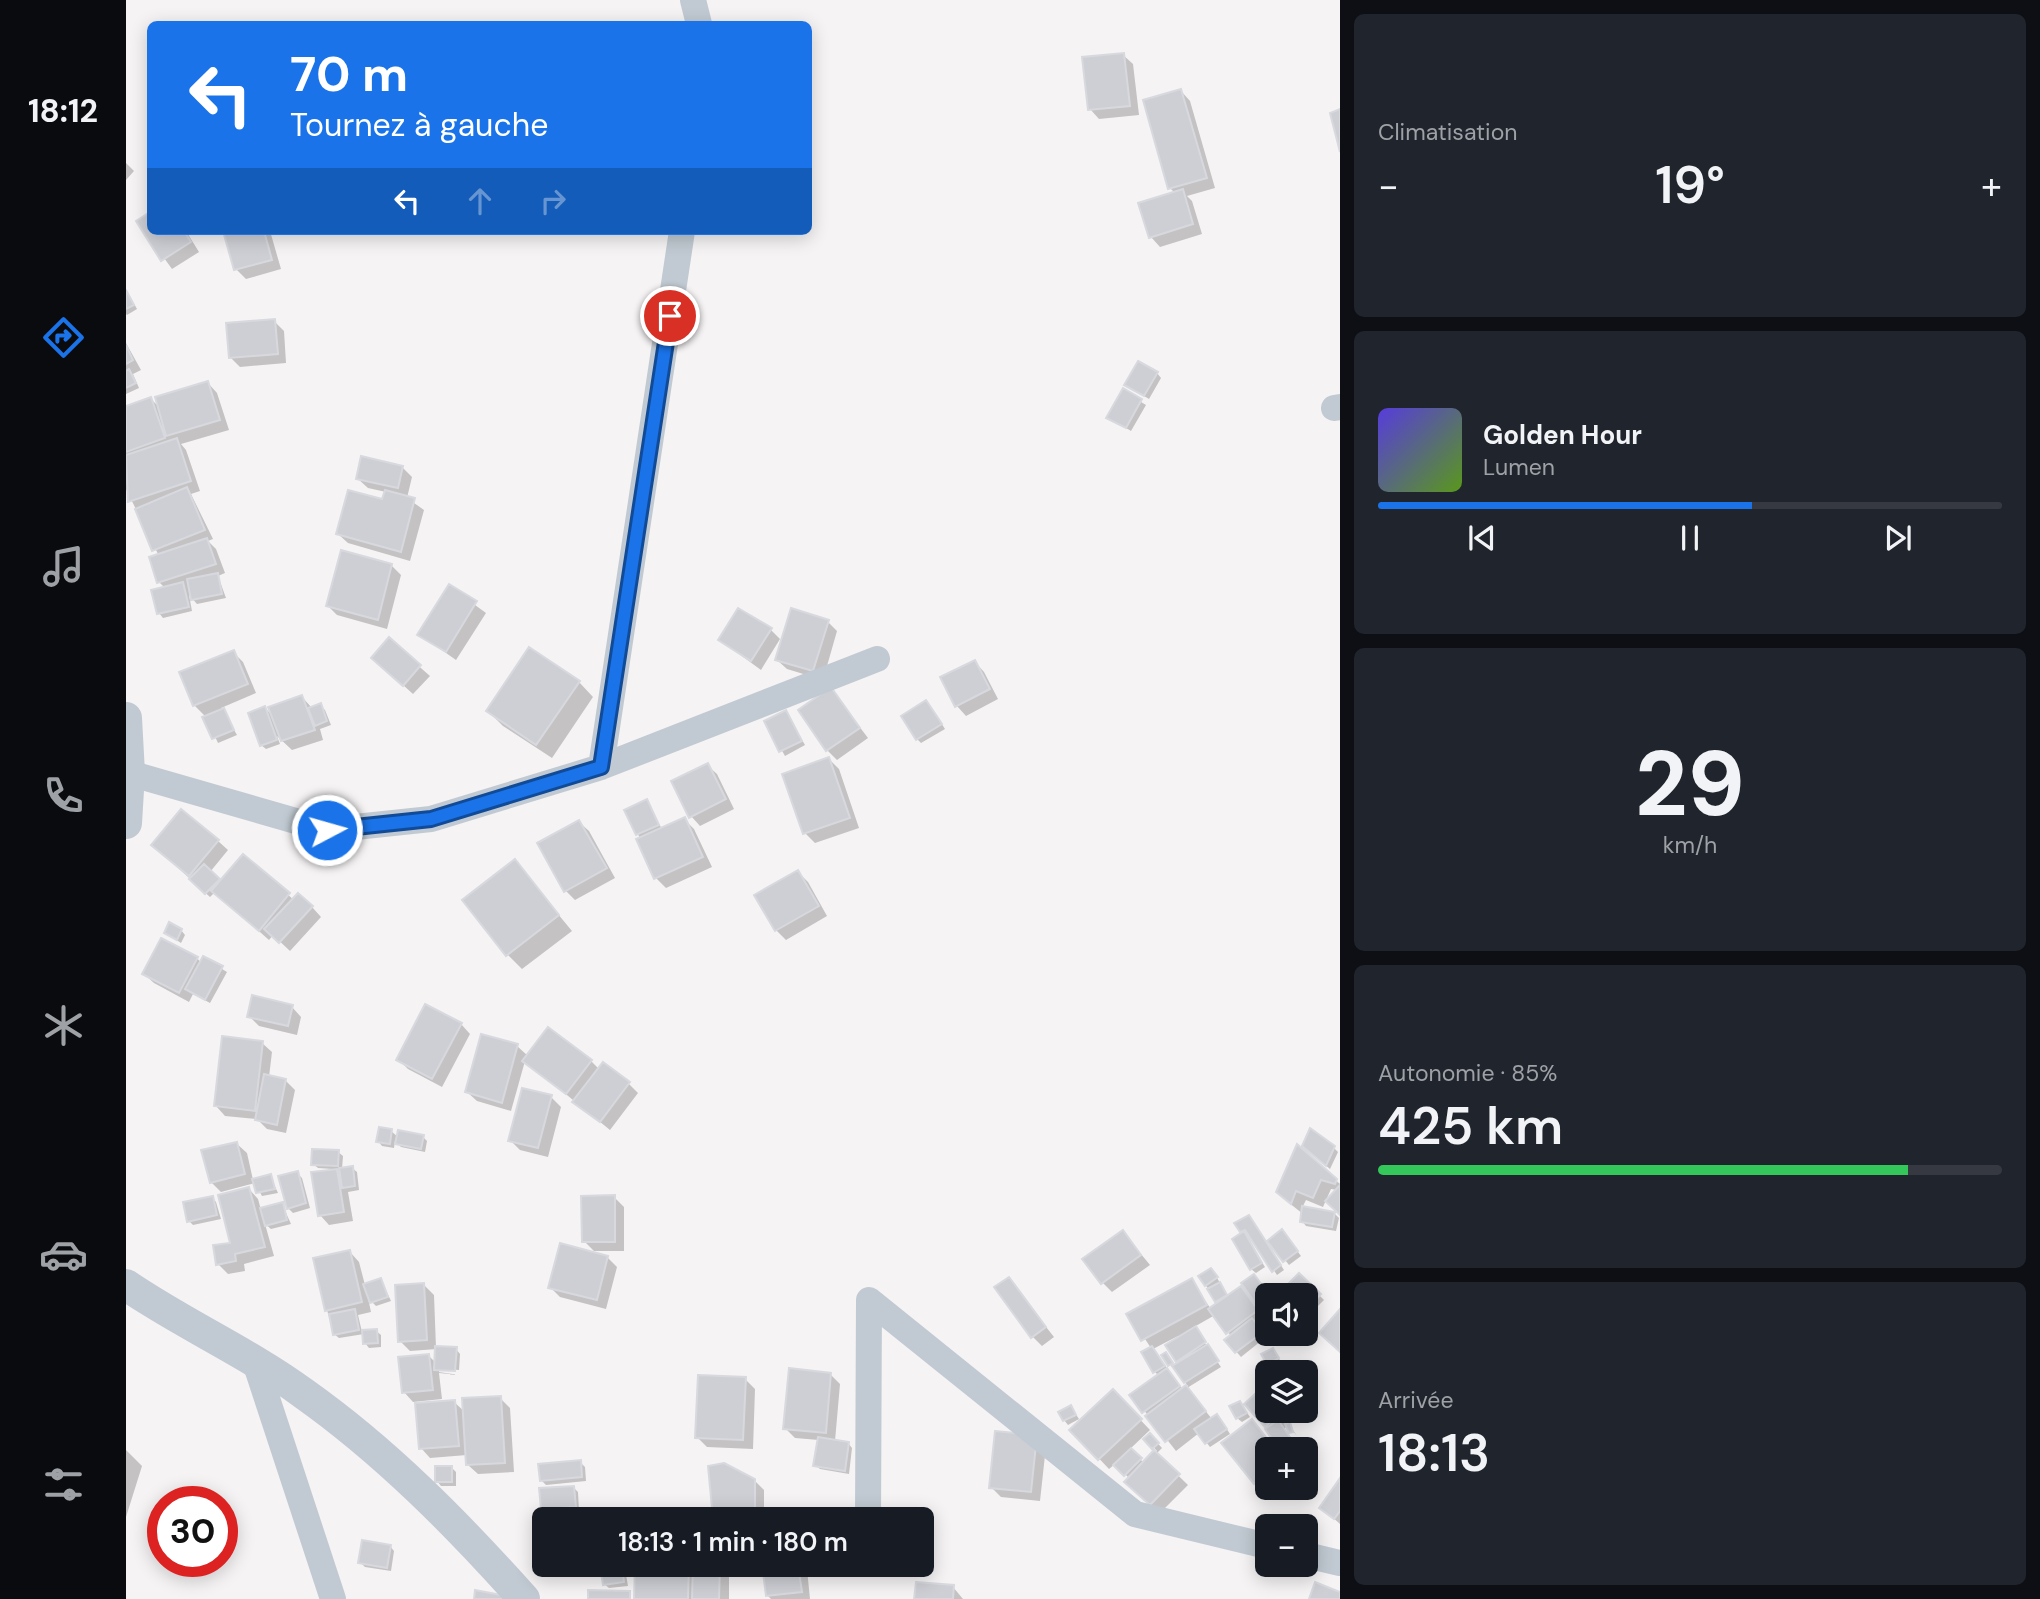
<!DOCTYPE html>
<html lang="fr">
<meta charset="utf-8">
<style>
body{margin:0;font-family:"DM Sans",sans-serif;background:#20242c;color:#f1f3f6;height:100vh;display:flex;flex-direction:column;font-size:26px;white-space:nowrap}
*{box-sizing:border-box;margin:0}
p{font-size:23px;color:#9ea1a6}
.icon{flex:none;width:38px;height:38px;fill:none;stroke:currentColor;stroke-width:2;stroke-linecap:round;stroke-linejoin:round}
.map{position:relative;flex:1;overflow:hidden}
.drawer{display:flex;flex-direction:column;gap:14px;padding:14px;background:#0d0f14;width:700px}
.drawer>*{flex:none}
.guide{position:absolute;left:21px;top:21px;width:665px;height:214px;border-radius:10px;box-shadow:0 4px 18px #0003;background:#1a73e8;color:#fff;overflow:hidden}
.tools{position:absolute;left:1129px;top:1283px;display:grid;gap:14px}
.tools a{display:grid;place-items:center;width:63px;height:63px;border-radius:10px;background:#171b24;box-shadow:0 4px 18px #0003;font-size:35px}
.speed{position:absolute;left:21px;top:1486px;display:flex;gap:14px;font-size:35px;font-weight:700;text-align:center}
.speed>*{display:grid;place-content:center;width:91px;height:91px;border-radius:50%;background:#171b24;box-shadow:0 4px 18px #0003;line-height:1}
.speed .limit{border:10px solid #d22;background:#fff;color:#111}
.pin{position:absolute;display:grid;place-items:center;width:60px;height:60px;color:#fff;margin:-30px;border:4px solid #fff;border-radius:50%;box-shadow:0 2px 7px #0007}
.me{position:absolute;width:77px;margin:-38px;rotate:84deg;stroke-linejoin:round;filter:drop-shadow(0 0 5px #0008)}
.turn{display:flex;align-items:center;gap:24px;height:147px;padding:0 28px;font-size:32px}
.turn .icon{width:91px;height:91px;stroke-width:2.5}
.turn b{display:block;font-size:49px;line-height:60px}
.lanes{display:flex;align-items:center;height:66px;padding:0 28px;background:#0003;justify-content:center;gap:35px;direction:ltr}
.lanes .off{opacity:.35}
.big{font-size:52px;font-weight:600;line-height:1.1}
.drawer .card{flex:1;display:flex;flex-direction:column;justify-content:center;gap:10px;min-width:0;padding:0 24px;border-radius:10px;background:#20242c}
.drawer .dial{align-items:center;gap:0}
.dial b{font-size:91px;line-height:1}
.song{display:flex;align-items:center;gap:21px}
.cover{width:84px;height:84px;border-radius:10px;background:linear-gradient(135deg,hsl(250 70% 55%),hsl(90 70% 35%))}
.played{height:7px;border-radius:4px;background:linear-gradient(90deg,#1a73e8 60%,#363941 60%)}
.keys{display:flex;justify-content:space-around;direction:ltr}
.heat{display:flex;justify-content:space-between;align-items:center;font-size:38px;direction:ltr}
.charge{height:10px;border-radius:5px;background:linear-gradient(90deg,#34c759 85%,#363941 0)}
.trip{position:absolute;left:406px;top:1507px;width:402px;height:70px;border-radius:10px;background:#171b24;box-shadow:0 4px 18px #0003;font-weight:600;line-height:70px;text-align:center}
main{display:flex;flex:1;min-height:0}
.menu{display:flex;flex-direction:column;width:126px;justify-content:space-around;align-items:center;background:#090b0e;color:#9ea1a6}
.menu .icon{width:49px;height:49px}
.menu .current{color:#1a73e8}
.menu b{font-size:32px;color:#f1f3f6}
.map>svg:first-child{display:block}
.shadow{fill:#0003;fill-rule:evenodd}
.building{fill:#cdcfd5;stroke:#d7d9de;stroke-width:2}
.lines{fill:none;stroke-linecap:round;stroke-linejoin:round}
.minor{stroke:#c1cad2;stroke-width:26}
.tertiary{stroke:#c1cad2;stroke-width:32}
.route-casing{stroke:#114b97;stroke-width:18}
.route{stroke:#1a73e8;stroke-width:12}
</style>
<main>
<nav class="menu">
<b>18:12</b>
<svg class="icon current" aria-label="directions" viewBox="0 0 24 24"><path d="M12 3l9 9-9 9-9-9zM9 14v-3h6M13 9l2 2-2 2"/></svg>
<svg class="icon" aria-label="music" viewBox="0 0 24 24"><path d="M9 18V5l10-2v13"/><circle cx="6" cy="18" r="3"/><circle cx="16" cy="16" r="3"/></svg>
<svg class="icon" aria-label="phone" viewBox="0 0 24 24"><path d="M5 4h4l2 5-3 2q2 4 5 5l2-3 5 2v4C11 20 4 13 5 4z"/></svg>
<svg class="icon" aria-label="climate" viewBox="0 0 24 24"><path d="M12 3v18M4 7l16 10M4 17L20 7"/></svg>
<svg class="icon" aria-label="car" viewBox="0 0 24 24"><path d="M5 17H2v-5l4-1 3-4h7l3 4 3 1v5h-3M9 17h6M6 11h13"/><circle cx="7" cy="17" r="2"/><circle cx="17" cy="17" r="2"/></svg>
<svg class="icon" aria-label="filters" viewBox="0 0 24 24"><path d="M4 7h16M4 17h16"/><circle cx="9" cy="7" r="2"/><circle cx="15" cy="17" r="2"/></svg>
</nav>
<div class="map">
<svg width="1214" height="1599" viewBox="0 0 1214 1599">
<rect width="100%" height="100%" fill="#f5f3f3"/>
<!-- shadow -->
<path class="shadow" d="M 997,55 L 1007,64 L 1013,115 L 973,119 L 964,109 Z
M 1055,91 L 1064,101 L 1089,188 L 1061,196 L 1066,201 L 1076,234 L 1034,247 L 1025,237 L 1049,193 L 1044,188 Z
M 0,163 L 8,171 L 0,180 Z
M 24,214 L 24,231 L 60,231 L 73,252 L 46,269 L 12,222 Z
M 99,231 L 144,231 L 155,269 L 120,279 L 110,269 Z
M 0,289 L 11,309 L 1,315 L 0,314 Z
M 148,321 L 158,331 L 160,363 L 114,367 L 104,357 Z
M 0,343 L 15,370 L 7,374 L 13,388 L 0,394 Z
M 1031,373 L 1035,378 L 1023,399 L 1000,385 Z
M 82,383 L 91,393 L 103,430 L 55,444 L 60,450 L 74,491 L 65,494 L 87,539 L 82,541 L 90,549 L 99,573 L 92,576 L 100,598 L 71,604 L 63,595 L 66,611 L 37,618 L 33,613 L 39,588 L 33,582 L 33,556 L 0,489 L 0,408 L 25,399 L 34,408 Z
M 997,391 L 1020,405 L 1005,431 L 982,417 Z
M 276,467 L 286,477 L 281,498 L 298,510 L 284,561 L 222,543 L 212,534 L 258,502 L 260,492 L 242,488 L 232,479 Z
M 265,565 L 275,575 L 261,629 L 211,615 L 202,606 Z
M 323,586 L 360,613 L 330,660 L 293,634 Z
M 702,622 L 711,631 L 697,680 L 661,669 L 651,660 Z
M 645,630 L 654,639 L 635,670 L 594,640 Z
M 263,640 L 304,676 L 287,694 L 257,667 Z
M 107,652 L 117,662 L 130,693 L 95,708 L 111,735 L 92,743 L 80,717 L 68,705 Z
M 849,662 L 858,672 L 872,699 L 840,716 L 831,706 Z
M 453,682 L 467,697 L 426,758 L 377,726 L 362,711 Z
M 705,689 L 742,738 L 711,760 L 701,750 Z
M 176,697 L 186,708 L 194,705 L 199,710 L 205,725 L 194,729 L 197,740 L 166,750 L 151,736 L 154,744 L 140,749 L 135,745 L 139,708 L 148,717 Z
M 804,706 L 819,729 L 795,743 L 791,739 Z
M 660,712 L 679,745 L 659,756 L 640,722 Z
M 703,759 L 713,769 L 733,828 L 689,843 L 679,833 L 658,775 Z
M 581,765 L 591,774 L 608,809 L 574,826 L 565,816 Z
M 520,801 L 536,829 L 558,819 L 568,829 L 586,867 L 540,888 L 530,878 L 512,834 Z
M 453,822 L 463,831 L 489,878 L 449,900 L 440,891 Z
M 92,841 L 102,850 L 84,872 L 95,883 L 117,856 L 168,900 L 186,907 L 195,917 L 164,951 L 147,935 L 143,940 L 89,892 L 84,897 L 27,845 Z
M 388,861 L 446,931 L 396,969 L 381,954 Z
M 672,872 L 682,882 L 701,916 L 660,940 L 650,930 Z
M 55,930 L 59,935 L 55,943 L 40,933 Z
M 71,958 L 75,963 L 78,958 L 101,972 L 84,1003 L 67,994 L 63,1002 L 28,983 L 18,974 Z
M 166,1007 L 175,1017 L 171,1035 L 133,1026 L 123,1016 Z
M 335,1024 L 344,1034 L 316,1087 L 282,1069 L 272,1059 Z
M 136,1043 L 146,1052 L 143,1077 L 159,1080 L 169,1090 L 160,1133 L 141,1129 L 131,1119 L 99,1116 L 90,1106 Z
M 391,1046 L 402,1056 L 465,1061 L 473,1069 L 502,1083 L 512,1093 L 484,1130 L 399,1061 L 385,1111 L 351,1101 L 341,1092 Z
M 425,1097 L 435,1107 L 422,1157 L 394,1150 L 384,1140 Z
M 265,1131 L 272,1137 L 297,1137 L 301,1141 L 299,1152 L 275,1147 L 269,1141 L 268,1148 L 256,1146 L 252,1141 Z
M 111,1144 L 121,1153 L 127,1180 L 144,1176 L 152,1193 L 136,1196 L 129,1183 L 95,1192 L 85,1182 Z
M 1172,1147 L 1214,1184 L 1214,1213 L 1202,1201 L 1212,1190 L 1205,1189 L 1197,1207 L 1180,1200 L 1176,1208 L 1208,1213 L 1213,1218 L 1210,1231 L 1180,1226 L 1176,1221 L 1177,1214 L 1162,1202 Z
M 1208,1148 L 1212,1152 L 1204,1169 L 1183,1151 Z
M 212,1152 L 217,1156 L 216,1169 L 226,1168 L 231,1172 L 233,1190 L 222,1192 L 227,1221 L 203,1225 L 194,1215 L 207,1169 L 192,1168 L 187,1164 Z
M 171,1173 L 176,1178 L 184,1208 L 167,1213 L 162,1208 Z
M 123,1189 L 132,1199 L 135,1210 L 156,1204 L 165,1224 L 145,1229 L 139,1224 L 148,1256 L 118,1264 L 119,1271 L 102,1274 L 92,1264 L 107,1244 Z
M 86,1197 L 90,1202 L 95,1219 L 67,1225 L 63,1221 Z
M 488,1197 L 498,1207 L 498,1251 L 468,1251 L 458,1241 Z
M 1123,1217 L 1158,1270 L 1151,1275 L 1124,1234 L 1119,1236 L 1139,1267 L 1130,1273 L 1125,1269 L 1115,1231 Z
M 997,1232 L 1024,1265 L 986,1292 L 976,1282 Z
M 1160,1236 L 1175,1256 L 1163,1265 L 1144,1241 Z
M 224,1252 L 233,1262 L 239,1285 L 255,1280 L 265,1301 L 250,1306 L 242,1298 L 245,1312 L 232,1315 L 236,1332 L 250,1331 L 255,1335 L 255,1347 L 243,1348 L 239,1343 L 238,1334 L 213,1338 L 208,1334 L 201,1310 Z
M 481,1257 L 491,1267 L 480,1309 L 434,1297 L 424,1287 Z
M 1089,1274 L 1100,1294 L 1090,1300 L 1074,1277 Z
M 1173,1275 L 1198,1300 L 1180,1318 L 1180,1295 L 1155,1294 Z
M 882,1279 L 928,1337 L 916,1346 L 906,1336 Z
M 1065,1281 L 1085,1309 L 1115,1288 L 1127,1301 L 1129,1300 L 1141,1295 L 1141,1304 L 1136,1307 L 1127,1302 L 1141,1321 L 1132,1327 L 1140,1337 L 1115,1357 L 1100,1340 L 1105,1336 L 1089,1315 L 1068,1327 L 1095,1367 L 1061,1388 L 1086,1419 L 1095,1420 L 1104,1434 L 1084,1447 L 1073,1433 L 1050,1451 L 1006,1395 L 1033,1376 L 1029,1372 L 1025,1348 L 1003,1315 ZM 1052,1336 L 1051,1361 L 1054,1364 L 1049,1367 L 1037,1356 L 1062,1386 L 1057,1390 L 1027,1349 Z
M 298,1285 L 308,1295 L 310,1348 L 330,1349 L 334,1354 L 333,1370 L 313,1368 L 313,1372 L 333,1375 L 313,1373 L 316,1399 L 287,1402 L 278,1392 L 303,1356 L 310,1363 L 311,1349 L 284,1351 L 274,1341 Z
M 1147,1350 L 1156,1363 L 1147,1368 L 1142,1363 Z
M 704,1374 L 714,1384 L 709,1441 L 722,1443 L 726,1448 L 723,1474 L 694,1469 L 689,1465 L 693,1440 L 669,1438 L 659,1428 Z
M 619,1379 L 629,1389 L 627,1449 L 581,1447 L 571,1437 Z
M 1180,1383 L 1187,1393 L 1182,1397 L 1180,1395 Z
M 1141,1386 L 1141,1410 L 1178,1410 L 1163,1424 L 1171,1436 L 1162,1425 L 1158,1429 L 1170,1449 L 1155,1449 L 1143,1429 L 1120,1404 Z
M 987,1391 L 1024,1430 L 1004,1449 L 1018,1463 L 1031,1451 L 1020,1439 L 1024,1435 L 1036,1448 L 1030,1454 L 1062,1485 L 1034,1513 L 1001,1482 L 1004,1479 L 989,1464 L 983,1469 L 946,1430 Z
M 374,1398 L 384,1408 L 388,1472 L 352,1474 L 342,1465 L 341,1455 L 304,1458 L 295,1448 L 328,1402 L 339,1412 Z
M 1114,1403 L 1124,1417 L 1116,1422 L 1111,1418 Z
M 945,1407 L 953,1419 L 942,1425 L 938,1420 Z
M 1135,1431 L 1149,1449 L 1141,1449 L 1141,1488 L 1145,1488 L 1139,1492 L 1129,1483 Z
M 871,1433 L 920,1446 L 914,1501 L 875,1497 L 865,1487 Z
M 0,1450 L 16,1466 L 0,1517 Z
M 454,1462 L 459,1467 L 460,1481 L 420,1485 L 416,1481 Z
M 584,1467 L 628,1480 L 638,1490 L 638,1519 L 589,1519 Z
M 326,1468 L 330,1472 L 330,1486 L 315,1486 L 311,1481 Z
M 1214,1481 L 1214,1524 L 1195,1507 Z
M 448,1488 L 452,1492 L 453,1511 L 428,1512 L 435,1519 L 418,1519 L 418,1538 L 413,1517 L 423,1515 L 416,1508 Z
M 264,1546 L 268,1551 L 265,1571 L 239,1567 L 234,1562 Z
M 495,1564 L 499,1569 L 502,1586 L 483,1588 L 478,1584 Z
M 511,1564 L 563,1564 L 568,1570 L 568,1564 L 595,1564 L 603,1573 L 603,1599 L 510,1599 Z
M 638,1564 L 676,1564 L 681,1569 L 684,1599 L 645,1599 L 641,1595 Z
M 827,1587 L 837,1599 L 790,1599 Z"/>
<!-- building -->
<path class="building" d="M 998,53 L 1004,106 L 962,110 L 956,57 Z
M 1055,89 L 1081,178 L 1042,189 L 1017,100 Z
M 1214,109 L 1214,152 L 1204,113 Z
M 1057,189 L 1067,224 L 1023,238 L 1012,203 Z
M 24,212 L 24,231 L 58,231 L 65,242 L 35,261 L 10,221 Z
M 97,231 L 138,231 L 146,260 L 108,270 Z
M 0,290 L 8,305 L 0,309 Z
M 149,319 L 152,354 L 103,358 L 100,323 Z
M 0,345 L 7,360 L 0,364 Z
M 1012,361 L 1032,372 L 1018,396 L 998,385 Z
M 3,369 L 10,383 L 0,388 L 0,371 Z
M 82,381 L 94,420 L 40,436 L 29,397 Z
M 997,388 L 1016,399 L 1000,428 L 980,418 Z
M 25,397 L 39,438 L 0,452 L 0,406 Z
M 51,438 L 65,481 L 2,502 L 0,455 Z
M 235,456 L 277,466 L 272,488 L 230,479 Z
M 61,487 L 79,530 L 26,551 L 9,509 Z
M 222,490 L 256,499 L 259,490 L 289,498 L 275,552 L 210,534 Z
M 81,538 L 90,564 L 31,583 L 23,557 Z
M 215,550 L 266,564 L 252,620 L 200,606 Z
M 92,573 L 96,594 L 65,600 L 61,579 Z
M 57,582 L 63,607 L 31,614 L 25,590 Z
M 323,584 L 351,601 L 320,652 L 291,635 Z
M 612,608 L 646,628 L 625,661 L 592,640 Z
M 665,608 L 703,620 L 687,671 L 649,660 Z
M 263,637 L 295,665 L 277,686 L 245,658 Z
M 403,647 L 454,681 L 410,745 L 360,711 Z
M 108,650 L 122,684 L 67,706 L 53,672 Z
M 849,660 L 864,689 L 829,707 L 814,677 Z
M 705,687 L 734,728 L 700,751 L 672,710 Z
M 176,695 L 189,730 L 155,741 L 142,707 Z
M 800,700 L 816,724 L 790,740 L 775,716 Z
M 195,703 L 201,721 L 189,726 L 182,708 Z
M 139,706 L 151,740 L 134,746 L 122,713 Z
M 98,708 L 108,730 L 86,739 L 76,717 Z
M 660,710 L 676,741 L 653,752 L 638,721 Z
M 703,757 L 724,818 L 677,834 L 656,774 Z
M 582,763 L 600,799 L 563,818 L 545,781 Z
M 521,799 L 533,825 L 510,835 L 498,810 Z
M 55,809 L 93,840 L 63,876 L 25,845 Z
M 559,817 L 577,857 L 528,879 L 510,839 Z
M 453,820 L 481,868 L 438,892 L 411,843 Z
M 117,854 L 164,893 L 133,931 L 85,891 Z
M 389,859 L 433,915 L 380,956 L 336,900 Z
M 78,864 L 94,879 L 79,894 L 63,879 Z
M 672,870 L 693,906 L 649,931 L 628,895 Z
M 172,893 L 187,906 L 153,943 L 138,929 Z
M 43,922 L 56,929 L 51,940 L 38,933 Z
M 35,938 L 72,957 L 53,993 L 16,974 Z
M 77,956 L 97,966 L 79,1000 L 59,989 Z
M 126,995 L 167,1005 L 162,1026 L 121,1017 Z
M 299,1004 L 336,1023 L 306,1079 L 270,1060 Z
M 422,1027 L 466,1060 L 440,1094 L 396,1061 Z
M 355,1034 L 392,1044 L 376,1103 L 339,1092 Z
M 96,1036 L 137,1041 L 129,1111 L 88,1106 Z
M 477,1062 L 504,1082 L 474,1122 L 446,1102 Z
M 138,1074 L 160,1079 L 151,1125 L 129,1120 Z
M 396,1088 L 426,1095 L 412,1148 L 382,1141 Z
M 253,1127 L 266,1129 L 264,1144 L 250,1142 Z
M 1184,1128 L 1209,1146 L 1200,1166 L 1176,1146 Z
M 272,1130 L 298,1135 L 295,1149 L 269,1144 Z
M 111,1142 L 119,1174 L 84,1183 L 75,1150 Z
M 1171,1144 L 1211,1179 L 1209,1184 L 1195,1180 L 1187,1198 L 1170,1191 L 1165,1204 L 1150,1192 Z
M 186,1149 L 213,1150 L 212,1166 L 185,1165 Z
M 227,1166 L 229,1186 L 216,1188 L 213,1168 Z
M 211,1169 L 218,1212 L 192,1216 L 185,1172 Z
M 172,1171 L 180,1203 L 161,1209 L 152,1176 Z
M 145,1174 L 149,1189 L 130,1193 L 126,1179 Z
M 1214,1185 L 1214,1215 L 1199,1201 Z
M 123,1187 L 139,1247 L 109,1254 L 110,1261 L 90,1265 L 87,1245 L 104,1243 L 92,1195 Z
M 489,1195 L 489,1242 L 456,1242 L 455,1196 Z
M 87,1196 L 91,1215 L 61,1222 L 57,1202 Z
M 157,1202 L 161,1220 L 139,1226 L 134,1208 Z
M 1176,1206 L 1209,1212 L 1206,1227 L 1174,1222 Z
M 1123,1215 L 1155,1265 L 1146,1272 L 1119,1230 L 1114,1232 L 1108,1223 Z
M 1156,1229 L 1172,1251 L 1157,1262 L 1141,1241 Z
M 997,1230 L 1015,1255 L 975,1284 L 956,1259 Z
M 1118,1231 L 1136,1263 L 1124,1270 L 1106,1239 Z
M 434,1243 L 482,1256 L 471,1300 L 422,1288 Z
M 224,1250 L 236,1302 L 199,1311 L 187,1258 Z
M 1085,1268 L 1092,1277 L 1079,1286 L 1072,1276 Z
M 1173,1273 L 1195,1294 L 1180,1310 L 1180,1295 L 1152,1294 Z
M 1128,1274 L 1143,1295 L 1130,1304 L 1115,1283 Z
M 883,1277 L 920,1327 L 905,1338 L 868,1287 Z
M 255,1278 L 262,1297 L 244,1303 L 237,1284 Z
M 1066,1278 L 1081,1305 L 1015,1341 L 1000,1314 Z
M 1094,1282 L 1101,1295 L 1089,1302 L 1081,1289 Z
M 298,1283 L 301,1340 L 272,1342 L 269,1285 Z
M 1115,1286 L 1132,1310 L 1100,1334 L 1082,1309 Z
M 229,1309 L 233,1330 L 207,1335 L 203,1314 Z
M 1214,1309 L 1214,1352 L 1193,1333 Z
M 1126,1318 L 1137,1332 L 1109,1353 L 1098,1340 Z
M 1070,1326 L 1080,1342 L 1050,1362 L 1039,1345 Z
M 251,1329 L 252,1343 L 237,1344 L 236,1330 Z
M 1082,1344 L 1093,1361 L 1058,1383 L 1046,1366 Z
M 309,1346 L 331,1347 L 329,1371 L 308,1370 Z
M 1026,1346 L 1039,1366 L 1027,1373 L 1015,1352 Z
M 1147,1348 L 1153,1358 L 1141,1365 L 1135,1354 Z
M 1040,1352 L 1047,1363 L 1042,1366 L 1035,1355 Z
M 303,1354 L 307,1390 L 276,1393 L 272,1357 Z
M 663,1368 L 705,1373 L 700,1433 L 657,1429 Z
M 1041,1368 L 1054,1386 L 1016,1413 L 1003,1395 Z
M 572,1375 L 620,1377 L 617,1440 L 569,1438 Z
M 1141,1383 L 1141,1410 L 1158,1410 L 1139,1427 L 1118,1404 Z
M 1060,1385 L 1080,1411 L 1039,1442 L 1019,1416 Z
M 987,1389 L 1016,1419 L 972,1460 L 943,1430 Z
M 375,1396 L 379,1463 L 340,1465 L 336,1398 Z
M 329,1400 L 333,1446 L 293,1449 L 289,1403 Z
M 1114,1401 L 1121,1413 L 1110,1419 L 1103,1406 Z
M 945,1405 L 950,1415 L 937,1421 L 932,1412 Z
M 1091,1414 L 1101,1429 L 1079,1444 L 1068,1429 Z
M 1126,1419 L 1149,1449 L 1141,1449 L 1141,1473 L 1128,1484 L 1095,1443 Z
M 1152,1420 L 1168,1443 L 1160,1449 L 1153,1449 L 1139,1429 Z
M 1164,1422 L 1167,1432 L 1163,1433 L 1159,1424 Z
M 869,1431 L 911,1435 L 905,1492 L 863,1488 Z
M 1024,1433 L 1033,1443 L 1026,1449 L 1017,1439 Z
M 692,1437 L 723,1442 L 719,1471 L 687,1466 Z
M 1005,1448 L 1016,1458 L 998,1476 L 987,1465 Z
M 1028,1450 L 1054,1474 L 1024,1505 L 998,1482 Z
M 455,1460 L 456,1477 L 414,1481 L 412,1464 Z
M 598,1463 L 629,1479 L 629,1518 L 587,1519 L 582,1466 Z
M 309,1466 L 326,1466 L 326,1482 L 309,1482 Z
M 1214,1478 L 1214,1511 L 1208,1519 L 1193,1508 Z
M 448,1486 L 450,1507 L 415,1509 L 413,1488 Z
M 431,1512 L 432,1519 L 418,1519 L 418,1537 L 415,1538 L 411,1515 Z
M 236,1540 L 265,1545 L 261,1568 L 232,1563 Z
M 496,1564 L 498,1582 L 477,1585 L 474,1565 Z
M 509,1564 L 563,1564 L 562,1599 L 508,1599 Z
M 567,1564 L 594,1564 L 593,1599 L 566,1599 Z
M 636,1564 L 672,1564 L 676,1592 L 640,1596 Z
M 790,1582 L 828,1585 L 827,1599 L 788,1599 Z
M 1189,1582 L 1214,1592 L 1214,1599 L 1183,1599 Z
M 349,1590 L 380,1596 L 383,1599 L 348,1599 Z
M 462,1590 L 504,1591 L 504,1599 L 462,1599 Z"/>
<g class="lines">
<!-- minor -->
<path class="minor" d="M 567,0 L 573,24
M 1208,408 L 1214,407
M 475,767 L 556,231
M 3,773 L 201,830 L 305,819 L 475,767 L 751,659
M 129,1362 L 207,1599
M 742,1519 L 743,1300 L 1009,1514 L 1141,1546
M 1180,1555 L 1214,1563"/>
<!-- tertiary -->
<path class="tertiary" d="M 0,718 L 3,773 L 0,823
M 0,1285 C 57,1324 121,1352 177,1393 C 259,1451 331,1524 398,1599"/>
</g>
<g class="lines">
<defs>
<path id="route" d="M 201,830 L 305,819 L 475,767 L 544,316"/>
</defs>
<!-- route casing -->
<use href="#route" class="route-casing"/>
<!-- route -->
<use href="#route" class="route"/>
</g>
</svg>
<div class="tools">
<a><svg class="icon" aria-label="sound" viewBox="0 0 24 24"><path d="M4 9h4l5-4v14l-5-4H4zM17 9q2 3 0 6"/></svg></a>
<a><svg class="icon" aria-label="layers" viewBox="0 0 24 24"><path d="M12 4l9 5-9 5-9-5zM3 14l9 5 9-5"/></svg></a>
<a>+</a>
<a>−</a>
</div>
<div class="speed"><div class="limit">30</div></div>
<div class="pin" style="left:544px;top:316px;background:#d93025"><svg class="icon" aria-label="arrive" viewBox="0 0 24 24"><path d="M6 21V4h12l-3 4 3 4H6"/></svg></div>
<svg class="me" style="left:201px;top:830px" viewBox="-20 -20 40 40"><circle r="17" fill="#1a73e8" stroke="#fff" stroke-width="3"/><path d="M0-11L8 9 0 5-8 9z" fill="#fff"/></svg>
<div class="trip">18:13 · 1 min · 180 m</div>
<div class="guide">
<div class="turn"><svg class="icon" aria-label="left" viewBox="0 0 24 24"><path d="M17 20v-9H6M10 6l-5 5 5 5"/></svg><div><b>70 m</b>Tournez à gauche</div></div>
<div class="lanes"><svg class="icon" aria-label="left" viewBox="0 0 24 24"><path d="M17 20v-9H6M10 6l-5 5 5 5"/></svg><svg class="icon off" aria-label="ahead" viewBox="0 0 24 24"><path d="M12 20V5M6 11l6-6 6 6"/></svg><svg class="icon off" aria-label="right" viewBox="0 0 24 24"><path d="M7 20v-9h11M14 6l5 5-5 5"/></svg></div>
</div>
</div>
<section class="drawer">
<div class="card"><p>Climatisation</p>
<div class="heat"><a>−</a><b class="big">19°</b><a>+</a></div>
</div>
<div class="card">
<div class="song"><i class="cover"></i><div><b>Golden Hour</b><p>Lumen</p></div></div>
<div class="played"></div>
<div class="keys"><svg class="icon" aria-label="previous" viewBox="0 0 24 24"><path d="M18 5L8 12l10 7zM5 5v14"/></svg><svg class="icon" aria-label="pause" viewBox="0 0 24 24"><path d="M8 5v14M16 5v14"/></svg><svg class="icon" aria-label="next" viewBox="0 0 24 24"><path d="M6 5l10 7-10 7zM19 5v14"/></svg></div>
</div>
<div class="card dial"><b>29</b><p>km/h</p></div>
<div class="card"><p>Autonomie · 85%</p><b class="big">425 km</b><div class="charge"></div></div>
<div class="card"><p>Arrivée</p><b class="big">18:13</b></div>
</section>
</main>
